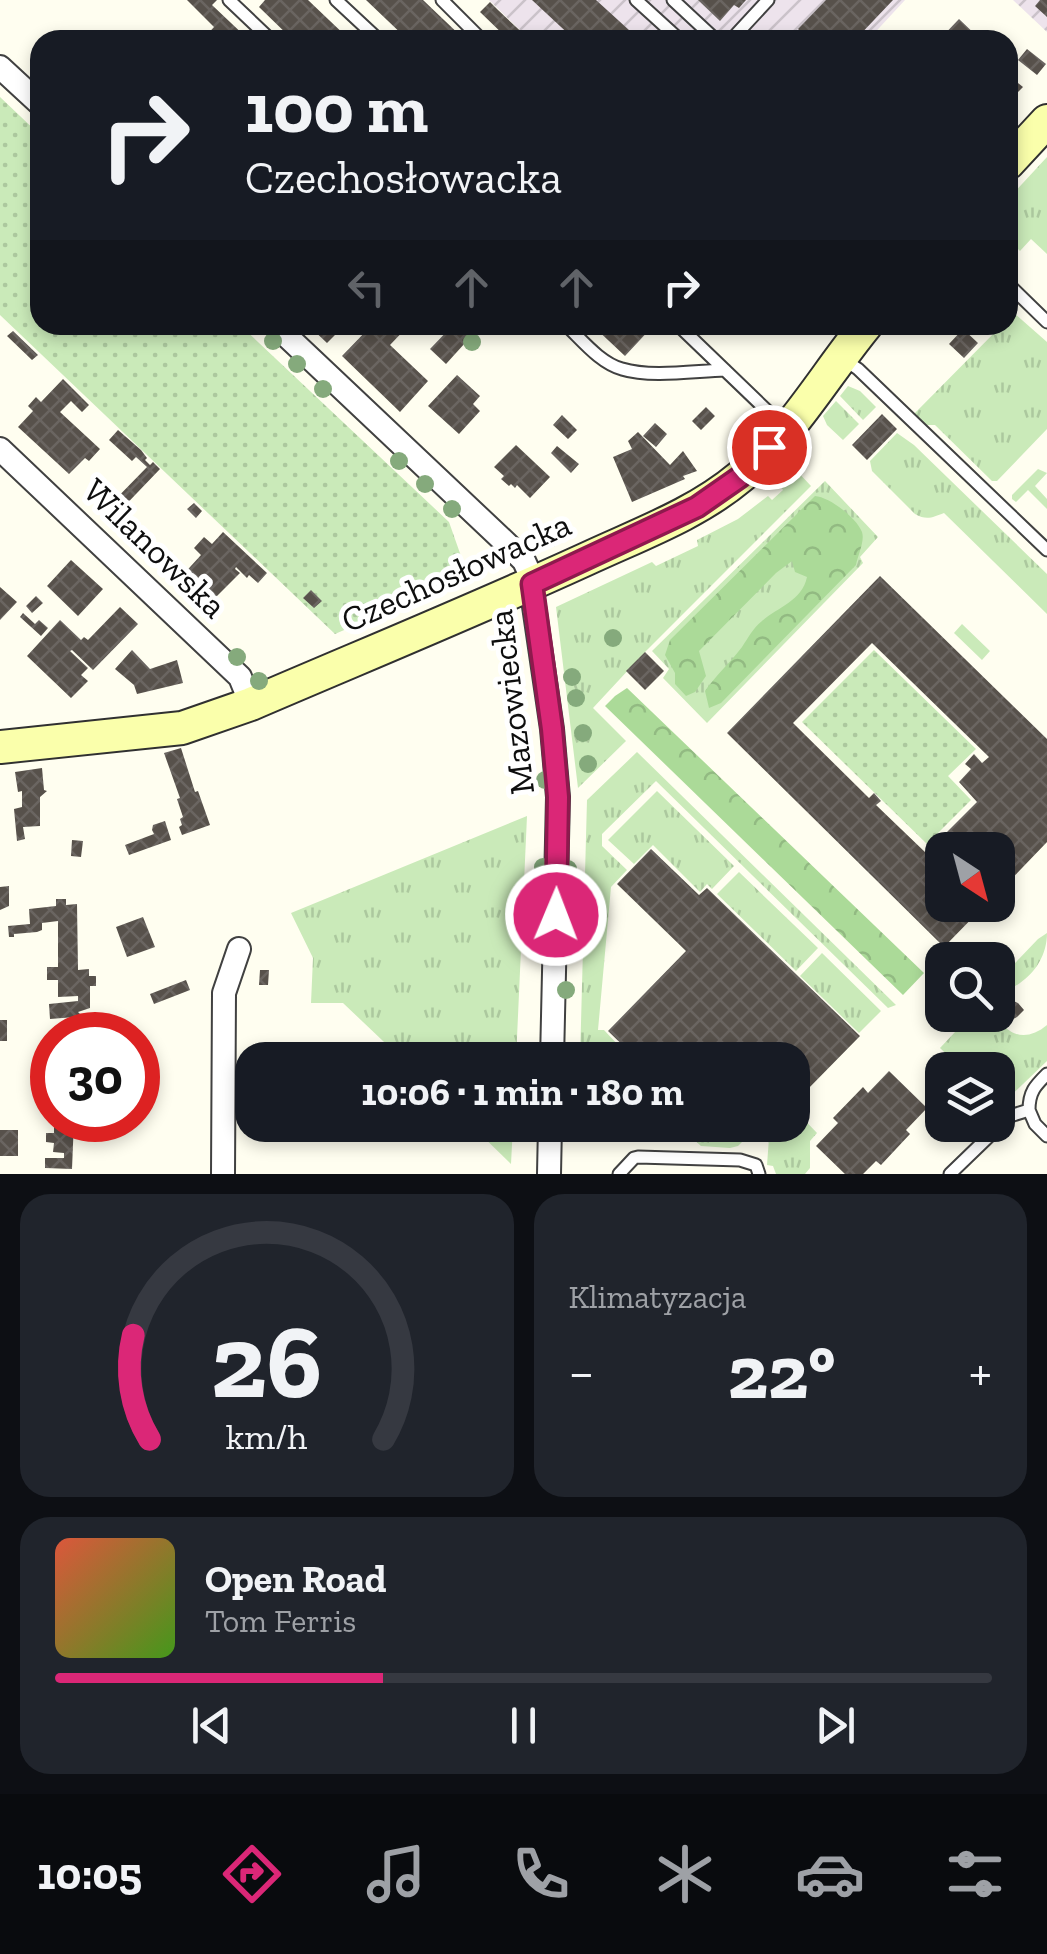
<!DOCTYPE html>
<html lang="pl">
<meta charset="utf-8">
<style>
body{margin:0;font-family:"Zilla Slab",serif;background:#20242c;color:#f1f3f6;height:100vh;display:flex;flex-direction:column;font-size:38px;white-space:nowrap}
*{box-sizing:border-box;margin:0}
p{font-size:32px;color:#9ea1a6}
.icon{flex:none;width:55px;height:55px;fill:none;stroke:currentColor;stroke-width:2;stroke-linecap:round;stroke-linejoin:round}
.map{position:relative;height:1174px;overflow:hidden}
.panel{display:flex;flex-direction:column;gap:20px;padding:20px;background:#0d0f14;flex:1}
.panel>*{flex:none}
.banner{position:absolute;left:30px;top:30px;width:988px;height:305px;border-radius:30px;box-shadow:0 5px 15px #0003;background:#171b24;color:#f1f3f6;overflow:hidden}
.needle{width:65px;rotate:144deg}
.controls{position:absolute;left:925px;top:832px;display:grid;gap:20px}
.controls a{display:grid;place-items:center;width:90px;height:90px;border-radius:20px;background:#171b24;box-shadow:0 5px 15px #0003;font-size:50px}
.speed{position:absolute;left:30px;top:1012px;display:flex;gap:20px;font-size:50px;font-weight:700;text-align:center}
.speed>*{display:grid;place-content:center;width:130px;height:130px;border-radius:50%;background:#171b24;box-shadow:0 5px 15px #0003;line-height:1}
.speed .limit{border:15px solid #d22;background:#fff;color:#111}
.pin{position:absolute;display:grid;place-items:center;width:85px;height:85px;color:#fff;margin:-42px;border:5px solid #fff;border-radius:50%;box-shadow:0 2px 10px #0007}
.me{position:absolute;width:110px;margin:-55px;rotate:1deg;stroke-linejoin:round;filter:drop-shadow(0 0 8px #0008)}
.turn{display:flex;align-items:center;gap:35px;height:210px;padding:0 50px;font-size:45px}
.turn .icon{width:130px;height:130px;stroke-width:2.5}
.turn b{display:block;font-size:70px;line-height:85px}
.lanes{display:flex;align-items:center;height:95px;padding:0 50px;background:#0003;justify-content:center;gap:50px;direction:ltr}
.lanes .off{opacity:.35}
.big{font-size:75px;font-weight:700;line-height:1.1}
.panel .widget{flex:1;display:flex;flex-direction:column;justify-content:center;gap:15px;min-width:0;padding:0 35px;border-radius:30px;background:#20242c}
.panel .dial{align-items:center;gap:0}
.dial svg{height:260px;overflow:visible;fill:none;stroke:#363941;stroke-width:7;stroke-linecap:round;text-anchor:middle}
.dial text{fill:#f1f3f6;stroke:none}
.song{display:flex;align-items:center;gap:30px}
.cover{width:120px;height:120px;border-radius:15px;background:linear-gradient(135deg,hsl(10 70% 55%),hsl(100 70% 35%))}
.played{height:10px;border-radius:5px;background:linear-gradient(90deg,#db2777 35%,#363941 35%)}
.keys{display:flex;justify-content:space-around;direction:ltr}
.heat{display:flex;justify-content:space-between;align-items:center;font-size:55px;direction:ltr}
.panel .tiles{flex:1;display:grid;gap:20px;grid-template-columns:1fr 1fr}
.widget:last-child{grid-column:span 2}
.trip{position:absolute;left:235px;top:1042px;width:575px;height:100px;border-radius:30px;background:#171b24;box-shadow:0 5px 15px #0003;font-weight:700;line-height:100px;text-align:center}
.menu{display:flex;height:160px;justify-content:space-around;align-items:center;background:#090b0e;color:#9ea1a6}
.menu .icon{width:70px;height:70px}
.menu .active{color:#db2777}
.menu b{font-size:45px;color:#f1f3f6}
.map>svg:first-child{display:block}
.industrial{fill:url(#industrial-furrows)}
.grass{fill:url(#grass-tufts)}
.forest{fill:url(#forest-crowns)}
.park{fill:url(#park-dots)}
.building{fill:url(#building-cross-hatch);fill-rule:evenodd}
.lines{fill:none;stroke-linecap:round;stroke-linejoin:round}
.lane-casing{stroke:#414141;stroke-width:15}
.street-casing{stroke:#414141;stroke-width:26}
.secondary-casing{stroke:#303030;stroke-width:36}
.lane{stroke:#fff;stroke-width:11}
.street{stroke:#fff;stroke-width:22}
.secondary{stroke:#faffab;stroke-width:32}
.tree{fill:#85aa7c}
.route-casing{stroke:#8e194d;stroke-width:25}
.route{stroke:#db2777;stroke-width:18}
.labels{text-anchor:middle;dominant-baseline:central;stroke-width:10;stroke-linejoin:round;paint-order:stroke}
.street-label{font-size:35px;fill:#0e0e0e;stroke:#fff}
</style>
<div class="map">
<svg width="1047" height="1174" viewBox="0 0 1047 1174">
<defs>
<pattern id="industrial-furrows" width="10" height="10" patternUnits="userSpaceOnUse" patternTransform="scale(2.5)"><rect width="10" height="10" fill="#ede3ec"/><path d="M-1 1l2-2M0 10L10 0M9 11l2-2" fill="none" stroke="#cac2c9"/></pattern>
<pattern id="grass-tufts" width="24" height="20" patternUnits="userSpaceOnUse" patternTransform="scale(2.5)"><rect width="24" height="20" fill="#caeab9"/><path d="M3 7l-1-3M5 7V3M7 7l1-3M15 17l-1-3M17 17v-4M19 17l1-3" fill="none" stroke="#acc89e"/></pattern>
<pattern id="forest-crowns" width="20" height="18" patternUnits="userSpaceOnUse" patternTransform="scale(2.5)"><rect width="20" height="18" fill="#abda98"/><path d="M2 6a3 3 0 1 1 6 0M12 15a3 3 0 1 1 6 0" fill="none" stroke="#92ba82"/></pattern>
<pattern id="park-dots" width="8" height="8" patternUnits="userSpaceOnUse" patternTransform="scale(2.5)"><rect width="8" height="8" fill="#caeab9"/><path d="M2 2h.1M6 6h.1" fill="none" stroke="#acc89e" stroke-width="1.8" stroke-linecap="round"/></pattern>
<pattern id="building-cross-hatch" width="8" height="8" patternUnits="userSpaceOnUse" patternTransform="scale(2.5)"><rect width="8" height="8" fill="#57514b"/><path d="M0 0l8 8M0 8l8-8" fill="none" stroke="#6a6561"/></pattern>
</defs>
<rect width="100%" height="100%" fill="#fffef0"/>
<!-- industrial -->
<path class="industrial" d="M 489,0 L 905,0 L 868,40 L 530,40 Z
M 1013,0 L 1047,0 L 1047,32 Z"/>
<!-- grass -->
<path class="grass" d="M 1047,157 L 1047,254 L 1031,239 L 1020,251 L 1015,246 L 1008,254 L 1008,199 Z
M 1014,313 L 1047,342 L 1047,429 L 997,481 L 992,481 L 935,425 L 926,425 L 914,414 L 1002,325 L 1008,325 L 1008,319 Z
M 848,386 L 860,391 L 876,407 L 863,420 L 840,396 Z
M 836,401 L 859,424 L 843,440 L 827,425 L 823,416 Z
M 897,433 L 914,445 L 1047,574 L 1047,614 L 944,513 C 933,517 927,521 915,514 L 872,471 L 870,461 Z
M 795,469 L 811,486 L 645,652 L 593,708 L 626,741 L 578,788 L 556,607 L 652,562 L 656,566 L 698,546 L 697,540 L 738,519 L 768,496 L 772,500 L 783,490 L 780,485 Z
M 1038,469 L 1047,473 L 1035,486 L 1047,499 L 1047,509 L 1028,490 L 1016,502 L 1012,499 L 1012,495 Z
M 825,481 L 878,537 L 860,557 L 863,563 L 707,723 L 663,678 L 669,669 L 652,651 Z
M 962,624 L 990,651 L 982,660 L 954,633 Z
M 637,752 L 896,1005 L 888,1008 L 656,781 L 602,834 L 602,846 L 627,870 L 611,887 L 598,1030 L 604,1030 L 620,1047 L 607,1060 L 580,1060 L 587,800 Z
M 657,791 L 734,866 L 712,889 L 707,884 L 700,892 L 653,845 L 634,864 L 608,840 Z
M 527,816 L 516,1060 L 403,1060 L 343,1003 L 311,1003 L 313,958 L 291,913 Z
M 739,872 L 818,948 L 796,971 L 717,894 Z
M 1047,933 C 1047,954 1036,972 1020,983 C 1007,992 1003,989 998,1007 L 998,981 L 1038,939 Z
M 822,953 L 881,1011 L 859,1033 L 800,976 Z
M 971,1015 L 997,1015 C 1008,1038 1028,1041 1047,1025 L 1047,1061 L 1000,1106 L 998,1103 L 998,1070 L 963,1070 L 940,1048 Z
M 795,1110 L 817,1133 L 810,1141 L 810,1168 L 805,1174 L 776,1174 L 773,1166 L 767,1165 L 769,1138 L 781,1125 L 792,1125 L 793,1113 Z
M 471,1125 L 513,1125 L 511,1164 Z
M 678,1125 L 704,1125 L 711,1132 L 719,1125 L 759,1125 L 738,1146 L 730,1148 L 701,1146 Z"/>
<!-- forest -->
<path class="forest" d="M 815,496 C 829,497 856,517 862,532 C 865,541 858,555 856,565 L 721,703 L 709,708 L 705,691 C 716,675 730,663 742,647 C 748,638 753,628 762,621 C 778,607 802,601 807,577 L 795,572 L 792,561 L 776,573 L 699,651 L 706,676 L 695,692 L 686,696 L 675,684 L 675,673 L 665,655 L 670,640 Z
M 627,688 L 924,973 L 903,995 L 605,706 L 615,696 Z"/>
<!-- park -->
<path class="park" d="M 0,97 L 40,135 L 40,325 L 240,325 L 449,522 L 468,576 L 335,634 L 0,315 Z
M 874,650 L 976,749 L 948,776 L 971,800 L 927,844 L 802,722 Z"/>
<!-- building -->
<path class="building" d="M 187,0 L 217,0 L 212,5 L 249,40 L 202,40 L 214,27 Z
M 265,0 L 308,0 L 350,40 L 293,40 L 259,7 Z
M 366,0 L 423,0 L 465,40 L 408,40 Z
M 532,0 L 596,0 L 640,40 L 575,40 Z
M 698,0 L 746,0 L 739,8 L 734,5 L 720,21 Z
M 826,0 L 893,0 L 855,40 L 800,40 L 798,38 L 803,34 L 798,29 Z
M 1040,0 L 1047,0 L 1047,17 L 1035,6 Z
M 490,2 L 498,10 L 530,40 L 509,40 L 480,12 Z
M 959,19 L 981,40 L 939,40 Z
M 1027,49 L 1046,64 L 1037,75 L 1018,60 Z
M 1018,83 L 1023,87 L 1013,97 L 1008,90 Z
M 308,325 L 345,325 L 327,343 Z
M 372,325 L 409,325 L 390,345 L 428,381 L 400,412 L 342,356 Z
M 453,325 L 468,325 L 475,332 L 446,364 L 430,349 Z
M 592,325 L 650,325 L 652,327 L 625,356 Z
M 963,329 L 978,343 L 964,358 L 949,344 Z
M 13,331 L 38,355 L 32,360 L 7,336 Z
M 457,375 L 480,396 L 473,404 L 480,411 L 459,434 L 428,406 Z
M 63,379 L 89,405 L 82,412 L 71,401 L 60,412 L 100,449 L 89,461 L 85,458 L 69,474 L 18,427 L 33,411 L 28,406 L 36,397 L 41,402 Z
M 706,407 L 715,416 L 701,430 L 692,421 Z
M 882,414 L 897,429 L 867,460 L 852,445 Z
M 562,415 L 577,430 L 568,439 L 553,425 Z
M 655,423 L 667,434 L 656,447 L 643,436 Z
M 118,430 L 141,450 L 147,458 L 145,460 L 150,465 L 153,462 L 160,469 L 114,517 L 106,509 L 147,467 L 136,457 L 132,461 L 109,440 Z
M 638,432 L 670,465 L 683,451 L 697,471 L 683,476 L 685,479 L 632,502 L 613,457 L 632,449 L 628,441 Z
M 516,445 L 550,477 L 530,498 L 517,485 L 515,488 L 511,484 L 509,486 L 501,479 L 504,476 L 494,467 Z
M 557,446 L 579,464 L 571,473 L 551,453 Z
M 194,503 L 202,511 L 196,518 L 187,509 Z
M 223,532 L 267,573 L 258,583 L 249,575 L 247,578 L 236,567 L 235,569 L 240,573 L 208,605 L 180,578 L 201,555 L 194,548 L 204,537 L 212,544 Z
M 71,560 L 103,589 L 78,616 L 47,586 Z
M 880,576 L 1047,739 L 1047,842 L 998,893 L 998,850 L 942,850 L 942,905 L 985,905 L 944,947 L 727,733 ZM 872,643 L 989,757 L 982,763 L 974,754 L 965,764 L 971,769 L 959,782 L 977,802 L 926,853 L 876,805 L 881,801 L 874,793 L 869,798 L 793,723 Z
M 0,587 L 17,602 L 0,620 Z
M 311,590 L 322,601 L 314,608 L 303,598 Z
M 36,596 L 43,603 L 32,613 L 26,606 Z
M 120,607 L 138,624 L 93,670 L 72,650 L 70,651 L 88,668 L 81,675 L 88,681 L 71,698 L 27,656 L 60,620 L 81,640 L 84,637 L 88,640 Z
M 23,613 L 35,624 L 39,620 L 48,628 L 41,636 L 20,617 Z
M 132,650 L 150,669 L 177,660 L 183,683 L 137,694 L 134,685 L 115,669 Z
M 645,652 L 664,671 L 645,690 L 626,671 Z
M 181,748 L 195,792 L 198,791 L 210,825 L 182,835 L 179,827 L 182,825 L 180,819 L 183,817 L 177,799 L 180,798 L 164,753 Z
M 42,768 L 44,790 L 47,791 L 40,797 L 40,826 L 23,827 L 25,839 L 17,841 L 14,809 L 22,807 L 22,791 L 18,792 L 15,772 Z
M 165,821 L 171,840 L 129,855 L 125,845 L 154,834 L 152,830 L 153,825 Z
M 72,840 L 83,841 L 81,857 L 71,856 Z
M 651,849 L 699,895 L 707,888 L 860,1036 L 805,1092 L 792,1080 L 792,1060 L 638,1060 L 608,1031 L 686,951 L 617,884 Z
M 9,886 L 9,906 L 0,910 L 0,887 Z
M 56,899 L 66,899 L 66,905 L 77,904 L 78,970 L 89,969 L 89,976 L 96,976 L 96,986 L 90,986 L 90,1008 L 78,1012 L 80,1014 L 80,1022 L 75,1022 L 75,1017 L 50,1019 L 49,1004 L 78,1001 L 78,996 L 58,997 L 58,980 L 47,980 L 47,967 L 58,967 L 58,921 L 42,923 L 42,930 L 37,932 L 14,934 L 14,937 L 9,937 L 8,926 L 30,924 L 29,909 L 56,906 Z
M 143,917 L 155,947 L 127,957 L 116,927 Z
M 260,970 L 269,970 L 268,985 L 259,985 Z
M 186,980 L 190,990 L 154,1004 L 150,994 Z
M 1002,996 L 1018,1003 L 1024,1010 L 1017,1017 L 1004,1024 L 999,1014 Z
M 0,1020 L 7,1020 L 7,1041 L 0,1041 Z
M 889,1071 L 927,1108 L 906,1130 L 910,1134 L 881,1165 L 876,1161 L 863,1174 L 845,1174 L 816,1146 L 838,1123 L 833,1118 L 863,1087 L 868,1093 Z
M 52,1073 L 52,1087 L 38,1088 L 37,1075 Z
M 54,1120 L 74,1120 L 72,1169 L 45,1168 L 45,1158 L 64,1158 L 64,1153 L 53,1152 L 54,1143 L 46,1142 L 46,1133 L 54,1133 Z
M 0,1130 L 18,1130 L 18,1156 L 0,1156 Z"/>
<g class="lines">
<defs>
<path id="lane" d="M 229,0 L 271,40
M 336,0 L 379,40
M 442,0 L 482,40
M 636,0 L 680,40
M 673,0 L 716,40
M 731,40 L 768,0
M 1008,284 L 1047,322
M 566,325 C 582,340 600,363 622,369 C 651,378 694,371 725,370
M 678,325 L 783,426
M 843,359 L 858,369 L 1047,550
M 1029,1110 L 1035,1124 L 1047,1136
M 619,1174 L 634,1158 L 638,1157 L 740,1160 L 756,1165 L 759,1174
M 950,1174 L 1010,1116 L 1029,1110 C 1029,1092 1035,1086 1047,1074"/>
<path id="street" d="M 0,67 L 40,104
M 275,325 L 508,545 L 524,561 L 529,572 L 552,729 L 558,797 L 552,1060
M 0,449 L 240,677 L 251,704
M 223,1174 L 224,993 L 239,949
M 549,1174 L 550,1125"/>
<path id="secondary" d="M 1008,163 L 1047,121
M 0,747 L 182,728 L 251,704 C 365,655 480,608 593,556 C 643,533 697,513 740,477 C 791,436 825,375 866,325"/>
</defs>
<!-- lane casing -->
<use href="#lane" class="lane-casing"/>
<!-- street casing -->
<use href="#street" class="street-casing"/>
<!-- secondary casing -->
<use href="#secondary" class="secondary-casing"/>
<!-- lane -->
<use href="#lane" class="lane"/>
<!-- street -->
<use href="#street" class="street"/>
<!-- secondary -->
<use href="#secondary" class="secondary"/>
</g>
<!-- trees -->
<g class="tree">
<circle cx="273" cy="341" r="9"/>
<circle cx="472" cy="342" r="9"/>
<circle cx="297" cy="364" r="9"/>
<circle cx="323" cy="389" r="9"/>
<circle cx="399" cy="461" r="9"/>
<circle cx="425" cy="484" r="9"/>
<circle cx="452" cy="509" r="9"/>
<circle cx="551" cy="538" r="9"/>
<circle cx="613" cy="638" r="9"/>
<circle cx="237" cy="657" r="9"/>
<circle cx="572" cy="677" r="9"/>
<circle cx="259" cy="681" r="9"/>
<circle cx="576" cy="698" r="9"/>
<circle cx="583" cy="733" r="9"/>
<circle cx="588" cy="764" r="9"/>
<circle cx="545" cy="780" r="9"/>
<circle cx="543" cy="867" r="9"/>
<circle cx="568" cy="869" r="9"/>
<circle cx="540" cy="920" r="9"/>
<circle cx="566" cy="990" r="9"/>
</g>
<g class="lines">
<defs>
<path id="route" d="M 556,915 L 558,797 L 552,729 L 532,584 L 697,507 L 740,477 L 769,447"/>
</defs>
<!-- route casing -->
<use href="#route" class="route-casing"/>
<!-- route -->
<use href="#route" class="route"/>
</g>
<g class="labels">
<!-- street labels -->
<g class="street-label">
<text transform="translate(155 548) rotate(44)">Wilanowska</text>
<text transform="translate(456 572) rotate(-24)">Czechosłowacka</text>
<text transform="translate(511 702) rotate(-97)">Mazowiecka</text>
</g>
</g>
</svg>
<div class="controls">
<a><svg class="needle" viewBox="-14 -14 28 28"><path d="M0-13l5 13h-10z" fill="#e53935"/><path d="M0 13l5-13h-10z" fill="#9ea1a6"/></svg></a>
<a><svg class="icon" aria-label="search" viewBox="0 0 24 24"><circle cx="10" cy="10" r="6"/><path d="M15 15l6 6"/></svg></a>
<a><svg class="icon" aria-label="layers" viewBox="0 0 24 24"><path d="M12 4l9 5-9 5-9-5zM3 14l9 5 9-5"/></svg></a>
</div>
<div class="speed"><div class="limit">30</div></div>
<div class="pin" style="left:769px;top:447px;background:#d93025"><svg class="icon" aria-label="arrive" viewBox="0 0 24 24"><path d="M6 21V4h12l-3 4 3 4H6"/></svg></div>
<svg class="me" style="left:556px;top:915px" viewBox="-20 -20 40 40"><circle r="17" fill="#db2777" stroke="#fff" stroke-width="3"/><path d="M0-11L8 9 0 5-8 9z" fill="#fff"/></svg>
<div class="trip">10:06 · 1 min · 180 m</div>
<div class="banner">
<div class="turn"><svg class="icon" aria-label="right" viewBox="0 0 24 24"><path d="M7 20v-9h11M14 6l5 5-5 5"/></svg><div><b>100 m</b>Czechosłowacka</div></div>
<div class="lanes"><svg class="icon off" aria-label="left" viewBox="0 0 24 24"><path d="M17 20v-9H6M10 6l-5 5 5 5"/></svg><svg class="icon off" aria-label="ahead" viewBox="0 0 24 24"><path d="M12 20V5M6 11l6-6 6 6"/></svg><svg class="icon off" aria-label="ahead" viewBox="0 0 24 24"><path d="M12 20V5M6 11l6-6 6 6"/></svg><svg class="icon" aria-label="right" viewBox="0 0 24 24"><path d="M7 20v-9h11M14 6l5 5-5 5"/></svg></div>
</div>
</div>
<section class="panel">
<div class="tiles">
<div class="widget dial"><svg viewBox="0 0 100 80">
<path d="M14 69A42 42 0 1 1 86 69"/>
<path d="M14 69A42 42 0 0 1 9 37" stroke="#db2777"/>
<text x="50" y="56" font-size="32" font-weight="700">26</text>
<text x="50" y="72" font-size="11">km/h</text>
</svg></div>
<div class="widget"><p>Klimatyzacja</p>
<div class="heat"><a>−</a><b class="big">22°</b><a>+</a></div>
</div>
<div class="widget">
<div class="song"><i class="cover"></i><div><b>Open Road</b><p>Tom Ferris</p></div></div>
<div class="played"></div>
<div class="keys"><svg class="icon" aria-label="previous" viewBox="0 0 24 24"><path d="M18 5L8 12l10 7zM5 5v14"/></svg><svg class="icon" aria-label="pause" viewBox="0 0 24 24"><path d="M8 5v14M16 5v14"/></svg><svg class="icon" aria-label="next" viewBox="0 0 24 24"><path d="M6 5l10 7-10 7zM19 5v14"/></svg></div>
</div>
</div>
</section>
<nav class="menu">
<b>10:05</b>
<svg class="icon active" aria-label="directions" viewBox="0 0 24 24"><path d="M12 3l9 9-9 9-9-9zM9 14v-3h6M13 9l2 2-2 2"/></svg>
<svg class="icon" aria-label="music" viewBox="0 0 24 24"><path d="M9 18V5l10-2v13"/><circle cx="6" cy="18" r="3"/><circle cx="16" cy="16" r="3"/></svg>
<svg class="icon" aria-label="phone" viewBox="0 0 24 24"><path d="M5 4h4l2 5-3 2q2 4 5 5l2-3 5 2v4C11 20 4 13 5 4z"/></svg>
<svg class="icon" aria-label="climate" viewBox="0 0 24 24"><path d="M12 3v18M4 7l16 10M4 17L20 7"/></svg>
<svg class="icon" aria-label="car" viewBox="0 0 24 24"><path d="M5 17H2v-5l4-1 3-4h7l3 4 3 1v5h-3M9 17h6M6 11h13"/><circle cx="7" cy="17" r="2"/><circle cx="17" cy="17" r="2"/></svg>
<svg class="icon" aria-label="filters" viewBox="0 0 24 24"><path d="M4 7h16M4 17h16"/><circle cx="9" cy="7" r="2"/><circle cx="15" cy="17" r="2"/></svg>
</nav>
